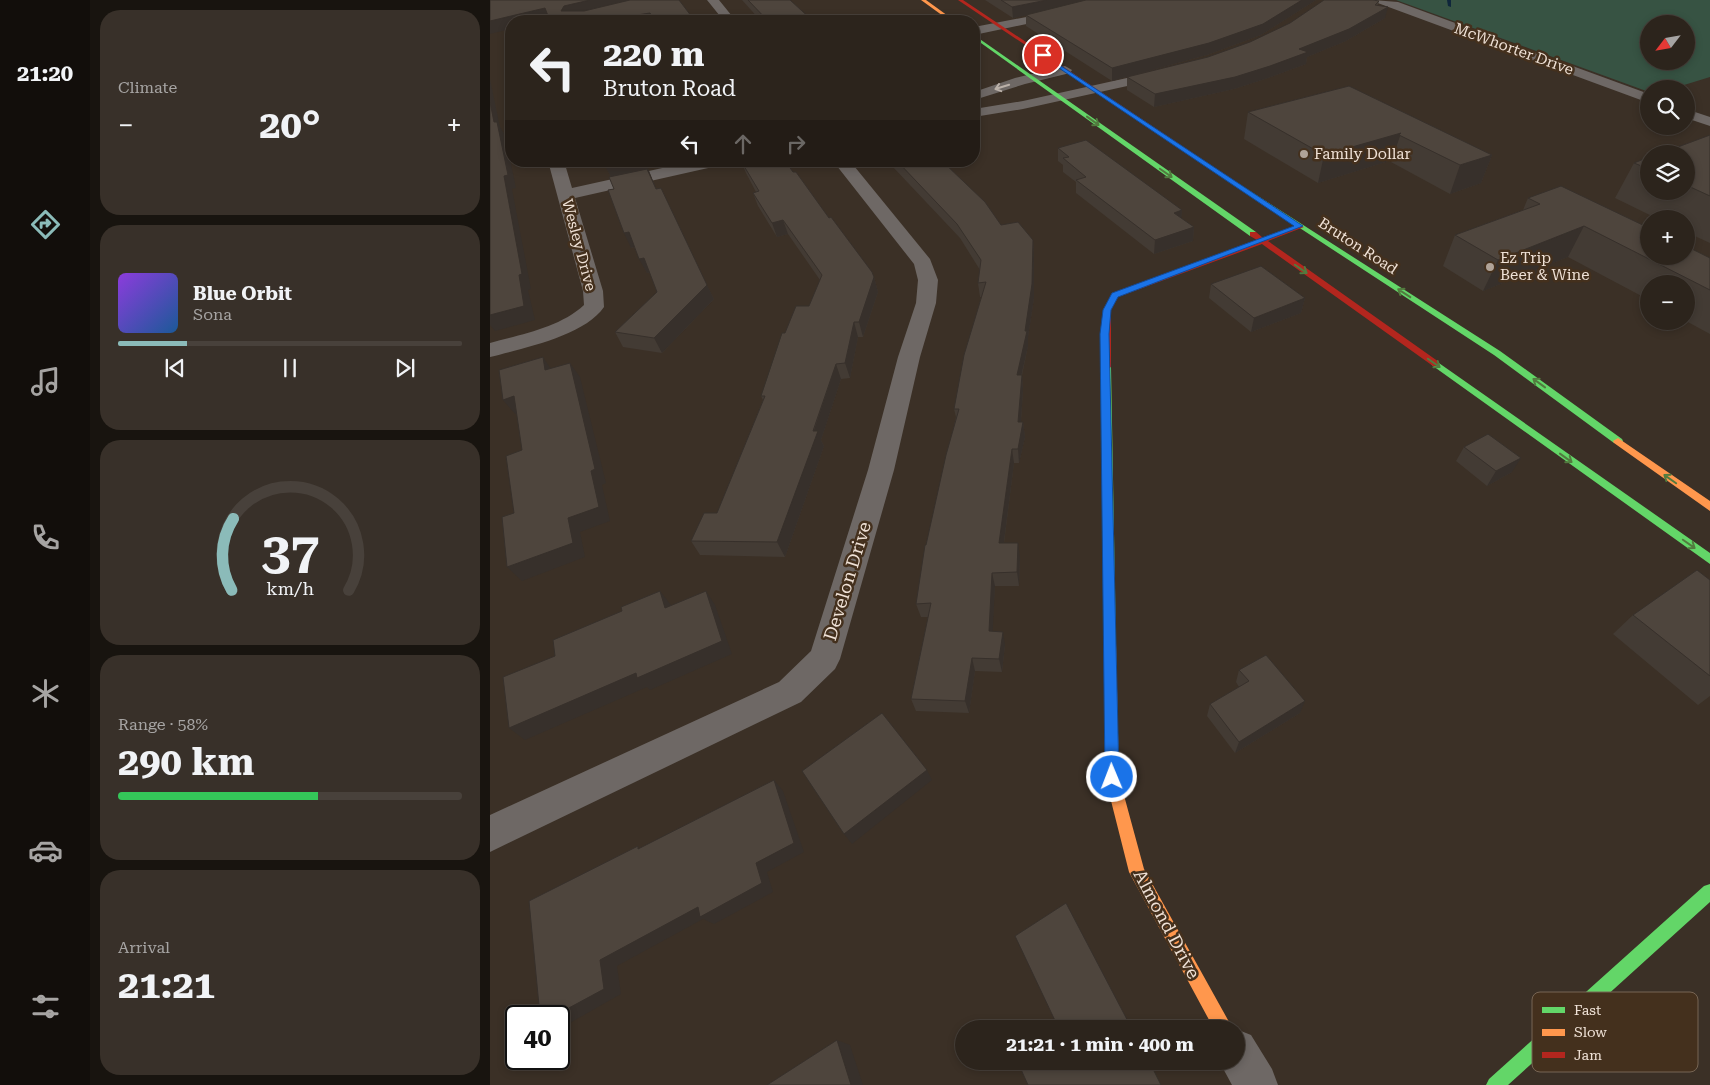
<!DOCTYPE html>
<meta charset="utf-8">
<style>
body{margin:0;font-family:"Roboto Serif",serif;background:#383029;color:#f1f3f6;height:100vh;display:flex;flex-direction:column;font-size:19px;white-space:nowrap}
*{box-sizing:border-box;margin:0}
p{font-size:16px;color:#a6a4a3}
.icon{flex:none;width:28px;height:28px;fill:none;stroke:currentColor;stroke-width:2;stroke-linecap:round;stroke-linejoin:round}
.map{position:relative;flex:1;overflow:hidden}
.panel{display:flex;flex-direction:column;gap:10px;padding:10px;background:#18140f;width:400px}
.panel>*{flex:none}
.banner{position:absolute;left:15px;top:15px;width:475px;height:152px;border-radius:20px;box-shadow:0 2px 8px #0003,0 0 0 1px #48413b;background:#2c241c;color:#f1f3f6;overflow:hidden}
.needle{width:32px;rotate:239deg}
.buttons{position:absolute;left:1150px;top:15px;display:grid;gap:10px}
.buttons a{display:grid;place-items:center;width:55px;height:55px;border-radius:50%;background:#2c241c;box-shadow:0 2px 8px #0003,0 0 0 1px #48413b;font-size:25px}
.speed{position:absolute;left:15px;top:1005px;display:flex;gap:10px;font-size:25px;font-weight:700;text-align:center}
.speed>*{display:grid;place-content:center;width:65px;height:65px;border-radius:50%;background:#2c241c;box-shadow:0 2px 8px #0003,0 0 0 1px #48413b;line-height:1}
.speed .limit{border:2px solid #111;border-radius:8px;background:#fff;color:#111}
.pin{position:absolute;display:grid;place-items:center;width:42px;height:42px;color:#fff;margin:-21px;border:2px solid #fff;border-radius:50%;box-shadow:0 1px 5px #0007}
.me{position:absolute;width:55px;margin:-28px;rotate:359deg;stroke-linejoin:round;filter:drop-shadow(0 0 4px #0008)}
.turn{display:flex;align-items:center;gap:18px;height:105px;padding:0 15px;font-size:22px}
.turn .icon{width:65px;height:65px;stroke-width:2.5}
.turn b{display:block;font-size:35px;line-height:42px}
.lanes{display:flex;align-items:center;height:48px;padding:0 15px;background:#0003;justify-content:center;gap:25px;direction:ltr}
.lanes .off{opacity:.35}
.big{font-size:38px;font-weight:700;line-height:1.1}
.panel .tile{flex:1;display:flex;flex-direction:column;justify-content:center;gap:8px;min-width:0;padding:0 18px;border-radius:20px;background:#383029}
.panel .dial{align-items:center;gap:0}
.dial svg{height:130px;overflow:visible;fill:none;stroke:#48413b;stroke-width:7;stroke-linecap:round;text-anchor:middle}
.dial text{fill:#f1f3f6;stroke:none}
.song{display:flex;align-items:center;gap:15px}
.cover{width:60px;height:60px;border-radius:8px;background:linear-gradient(135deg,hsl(270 70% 55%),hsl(210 70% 35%))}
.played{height:5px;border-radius:2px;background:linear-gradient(90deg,#8bbbb9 20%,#48413b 20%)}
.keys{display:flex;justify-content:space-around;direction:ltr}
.heat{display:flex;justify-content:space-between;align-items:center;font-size:28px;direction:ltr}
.charge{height:8px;border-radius:4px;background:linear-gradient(90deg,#34c759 58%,#48413b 0)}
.trip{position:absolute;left:465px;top:1020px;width:290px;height:50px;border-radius:25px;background:#2c241c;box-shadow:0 2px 8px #0003,0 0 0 1px #48413b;font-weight:700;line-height:50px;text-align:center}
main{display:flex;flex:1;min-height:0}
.tab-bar{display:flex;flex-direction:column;width:90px;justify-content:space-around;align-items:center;background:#120e0b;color:#a6a4a3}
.tab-bar .icon{width:35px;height:35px}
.tab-bar .selected{color:#8bbbb9}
.tab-bar b{font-size:22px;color:#f1f3f6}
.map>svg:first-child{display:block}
.green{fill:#375343;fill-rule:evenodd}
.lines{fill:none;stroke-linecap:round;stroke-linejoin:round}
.stream{fill:#0f263b;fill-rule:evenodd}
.street{fill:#6e6865;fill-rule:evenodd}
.fast{fill:#63d668;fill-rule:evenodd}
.slow{fill:#ff974d;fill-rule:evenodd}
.jam{fill:#b3261e;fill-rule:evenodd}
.wall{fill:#433b34}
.shaded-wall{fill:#37302b}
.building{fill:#4e453d;stroke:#37302b}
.oneway{stroke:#bbb1a9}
.oneway2{stroke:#527b3f}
.route{fill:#1a73e8;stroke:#114b97}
.poi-dot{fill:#b0a398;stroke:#44301d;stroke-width:2}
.labels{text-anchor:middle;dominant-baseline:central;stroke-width:5;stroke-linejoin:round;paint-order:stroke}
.far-street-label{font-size:15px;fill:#efe1d6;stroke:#44301d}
.far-poi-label{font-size:15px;fill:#efe1d6;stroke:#44301d;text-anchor:start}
.street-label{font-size:18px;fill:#efe1d6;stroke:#44301d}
.key{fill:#44301d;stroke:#776554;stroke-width:1}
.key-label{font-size:14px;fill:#efe1d6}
</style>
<main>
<nav class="tab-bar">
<b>21:20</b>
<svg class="icon selected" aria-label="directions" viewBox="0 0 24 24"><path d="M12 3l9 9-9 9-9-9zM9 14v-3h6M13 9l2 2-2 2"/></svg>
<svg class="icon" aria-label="music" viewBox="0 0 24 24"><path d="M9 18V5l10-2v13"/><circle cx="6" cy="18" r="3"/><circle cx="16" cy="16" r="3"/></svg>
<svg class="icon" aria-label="phone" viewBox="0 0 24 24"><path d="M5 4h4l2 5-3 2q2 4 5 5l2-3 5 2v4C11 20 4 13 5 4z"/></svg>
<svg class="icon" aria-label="climate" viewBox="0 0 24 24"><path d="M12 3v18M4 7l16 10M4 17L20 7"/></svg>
<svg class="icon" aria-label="car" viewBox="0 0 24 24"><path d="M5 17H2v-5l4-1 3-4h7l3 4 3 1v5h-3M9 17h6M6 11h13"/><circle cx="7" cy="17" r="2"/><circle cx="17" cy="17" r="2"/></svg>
<svg class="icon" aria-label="filters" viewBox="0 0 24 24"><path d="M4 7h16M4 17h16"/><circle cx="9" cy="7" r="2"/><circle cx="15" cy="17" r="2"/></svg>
</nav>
<section class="panel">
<div class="tile"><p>Climate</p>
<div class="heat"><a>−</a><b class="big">20°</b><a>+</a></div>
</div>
<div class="tile">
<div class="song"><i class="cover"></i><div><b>Blue Orbit</b><p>Sona</p></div></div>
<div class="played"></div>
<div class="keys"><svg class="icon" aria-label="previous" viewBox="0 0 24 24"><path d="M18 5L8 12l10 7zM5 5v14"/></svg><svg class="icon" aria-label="pause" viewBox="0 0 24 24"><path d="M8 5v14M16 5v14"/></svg><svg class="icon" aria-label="next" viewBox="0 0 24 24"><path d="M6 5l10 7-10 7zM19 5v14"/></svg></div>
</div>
<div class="tile dial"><svg viewBox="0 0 100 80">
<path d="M14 69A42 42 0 1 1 86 69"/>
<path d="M14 69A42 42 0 0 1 15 25" stroke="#8bbbb9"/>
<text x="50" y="56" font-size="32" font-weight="700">37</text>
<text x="50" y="72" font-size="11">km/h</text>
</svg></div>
<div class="tile"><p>Range · 58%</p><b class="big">290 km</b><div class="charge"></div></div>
<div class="tile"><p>Arrival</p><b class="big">21:21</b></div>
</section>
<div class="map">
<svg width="1220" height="1085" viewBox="0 0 1220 1085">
<rect width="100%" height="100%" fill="#3b3026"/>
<!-- green -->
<path class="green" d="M 906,0 L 1220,0 L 1220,77 L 1181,89 L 1159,89 L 1159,92 ZM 1159,24 L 1196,24 L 1196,61 L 1159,61 Z"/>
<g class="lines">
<!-- stream -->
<path class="stream" d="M 957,0 L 961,0 L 961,7 L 958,6 Z"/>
<!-- street -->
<path class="street" d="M 217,0 L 229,0 L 246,21 L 234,21 Z
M 609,0 L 627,0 L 625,2 L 574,16 L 484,35 L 484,27 L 573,10 Z
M 883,0 L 908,2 L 1159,94 L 1159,103 L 885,2 Z
M 575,66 L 582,70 L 580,73 L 535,84 L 484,100 L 484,92 L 525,78 Z
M 673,70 L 680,74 L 678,77 L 533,109 L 484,117 L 484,109 L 533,101 Z
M 1196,109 L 1220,117 L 1220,126 L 1196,118 Z
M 58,161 L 74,161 L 82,188 L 204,161 L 235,161 L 233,164 L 227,166 L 85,198 L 113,291 L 114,307 C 94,336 34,348 0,357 L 0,343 C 32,334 69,328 94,305 L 93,291 Z
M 343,161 L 360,161 L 440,259 L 448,280 L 446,303 L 430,357 L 404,470 L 350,659 L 345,669 L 311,702 L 0,852 L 0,815 L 289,682 L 321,651 L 378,470 L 408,357 L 426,303 L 428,280 L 424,264 Z
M 746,1029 L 761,1035 L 782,1069 L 788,1085 L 742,1085 L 729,1061 L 746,1061 Z"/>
<!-- fast -->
<path class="fast" d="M 484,35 L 766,232 L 766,236 L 760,236 L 484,38 Z
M 749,184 L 1010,351 L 1132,439 L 1133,441 L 1132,443 L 1124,443 L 1004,355 L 747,187 L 747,185 Z
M 946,361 L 1220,553 L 1220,564 L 943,366 L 941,364 Z
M 616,364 L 621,367 L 626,643 L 624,647 L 620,648 L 616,647 L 614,643 L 611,367 Z
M 1220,884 L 1220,902 L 1018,1085 L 996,1085 L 999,1079 L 1214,886 Z"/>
<!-- slow -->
<path class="slow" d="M 431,0 L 436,0 L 465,21 L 460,21 Z
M 1128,438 L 1220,501 L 1220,511 L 1124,443 L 1123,441 Z
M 620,638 L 624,639 L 626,643 L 629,777 L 654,869 L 743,1029 L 724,1029 L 639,872 L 615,777 L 614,643 L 616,639 Z"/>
<!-- jam -->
<path class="jam" d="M 468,0 L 473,0 L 752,186 L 747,187 Z
M 807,225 L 814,227 L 778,241 L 949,362 L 949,366 L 943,366 L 772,244 L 628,297 L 621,310 L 621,367 L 616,370 L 613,369 L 613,310 L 622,293 L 767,240 L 760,236 L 760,232 L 766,232 L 773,238 Z"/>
</g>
<!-- wall -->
<path class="wall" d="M 252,0 L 300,0 L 323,21 L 271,21 Z
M 495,0 L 826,0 L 771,35 L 717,55 L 622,81 L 536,26 L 536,15 L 523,18 Z
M 889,1 L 888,5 L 895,18 L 856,41 L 817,57 L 816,64 L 778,78 L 744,89 L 664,107 L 637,90 L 637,77 L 718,57 Z
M 859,86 L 1002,155 L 991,183 L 960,194 L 901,162 L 902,160 L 828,183 L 754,139 L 758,112 Z
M 1220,135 L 1220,243 L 1196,232 L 1196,219 L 1168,219 L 1125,198 L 1144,163 L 1159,157 L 1159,191 L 1196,191 L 1196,154 Z
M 568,148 L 692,210 L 691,218 L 704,227 L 703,241 L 664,254 L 586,193 L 586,182 L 573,172 L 573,165 L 568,161 Z
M 113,161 L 155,161 L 166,189 L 224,299 L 172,353 L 133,347 L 125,332 L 167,292 L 160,272 L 157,273 L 144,247 L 141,248 L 121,177 Z
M 251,161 L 384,277 L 388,292 L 373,337 L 368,337 L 360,378 L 351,379 L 331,440 L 334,446 L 295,557 L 210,555 L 201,541 L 227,513 L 273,400 L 271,396 L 295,333 L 319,306 L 330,280 L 298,234 L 287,237 L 268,206 L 263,193 L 266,192 L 256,173 Z
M 400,161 L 457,161 L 457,163 L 455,163 L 511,225 L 543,240 L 544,254 L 544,298 L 538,337 L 538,346 L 532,375 L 533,390 L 531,422 L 533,422 L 535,437 L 529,463 L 524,463 L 514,543 L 530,557 L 529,586 L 505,586 L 502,632 L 515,645 L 512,672 L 485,671 L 479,713 L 426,711 L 421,699 L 438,617 L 431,617 L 426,604 L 436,545 L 466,417 L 464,409 L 491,297 L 490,297 L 488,283 L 490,270 L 470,238 L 403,167 L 402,163 Z
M 1038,198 L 1220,258 L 1220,334 L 1196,321 L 1196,284 L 1159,284 L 1159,300 L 1078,257 L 993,291 L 953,266 L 965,235 L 1033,210 Z
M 721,284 L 815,298 L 811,313 L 761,332 L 719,298 Z
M 974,447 L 1022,472 L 997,486 L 966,461 Z
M 1220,580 L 1220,696 L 1208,705 L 1123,634 L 1143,615 Z
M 749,670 L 810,713 L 745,753 L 717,716 L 720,704 L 749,687 L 746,682 Z"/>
<!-- shaded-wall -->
<path class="shaded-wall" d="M 100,0 L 149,0 L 77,21 L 71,11 L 74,6 Z
M 557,0 L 602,0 L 573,8 L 523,18 L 522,7 Z
M 812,0 L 826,0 L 771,35 L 717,55 L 622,81 L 622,68 Z
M 898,7 L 895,18 L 856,41 L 817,57 L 816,64 L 778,78 L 744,89 L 664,107 L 665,94 L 809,49 Z
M 55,8 L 60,19 L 52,21 L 21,21 L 21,29 L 0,34 L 0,21 Z
M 160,13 L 164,21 L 108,21 Z
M 0,79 L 10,127 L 15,135 L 26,188 L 22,189 L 41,289 L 38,290 L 45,320 L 5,331 L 0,325 L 0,314 L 29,275 L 14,176 L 0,102 Z
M 911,133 L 902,160 L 828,183 L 834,155 Z
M 1002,155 L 991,183 L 960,194 L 970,165 Z
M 126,161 L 155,161 L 172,203 L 121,177 L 114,164 Z
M 692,210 L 691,224 L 684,213 Z
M 293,220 L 298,234 L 287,237 L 282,223 Z
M 1094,226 L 1078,257 L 993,291 L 1008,260 Z
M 704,227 L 703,241 L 664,254 L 665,240 Z
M 139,232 L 146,246 L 141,248 L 134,233 Z
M 543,240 L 544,254 L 544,298 L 538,337 L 538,346 L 528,390 L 527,375 L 535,331 Z
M 154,258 L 161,272 L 157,273 L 149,259 Z
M 384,277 L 388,292 L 373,337 L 369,322 Z
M 217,285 L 224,299 L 172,353 L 164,338 Z
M 815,298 L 811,313 L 761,332 L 764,318 Z
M 364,322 L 368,337 L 360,378 L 355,363 Z
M 53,357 L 63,372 L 55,370 Z
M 80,363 L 90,377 L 116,483 L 112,485 L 120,521 L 90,532 L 95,557 L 32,581 L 17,567 L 78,518 L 101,471 Z
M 346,364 L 351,379 L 331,440 L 334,446 L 295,557 L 287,542 Z
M 532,375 L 533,390 L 530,436 L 533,422 L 535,437 L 529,463 L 528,449 L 528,422 Z
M 24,396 L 36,411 L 25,414 L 13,400 Z
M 522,449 L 524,463 L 512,557 L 509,543 Z
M 1031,458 L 1022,472 L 997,486 L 1006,471 Z
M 528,543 L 530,557 L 529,586 L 527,572 Z
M 502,573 L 505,586 L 502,645 L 499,631 Z
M 170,591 L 181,605 L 186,621 L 175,608 Z
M 216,591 L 225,605 L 242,654 L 160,690 L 157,687 L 35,740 L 19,728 Z
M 513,632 L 515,645 L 512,672 L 509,659 Z
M 482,658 L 485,671 L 479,713 L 475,701 Z
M 815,701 L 810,713 L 745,753 L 749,742 Z
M 437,770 L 442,780 L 362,844 L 354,834 Z
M 284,780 L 293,791 L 314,852 L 277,872 L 283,892 L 224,924 L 213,919 L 127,966 L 131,994 L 71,1028 L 69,1027 L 69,1016 L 64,1016 L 110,960 L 266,863 Z
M 347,1040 L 360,1045 L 373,1085 L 361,1085 Z"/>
<!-- building -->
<path class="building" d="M 0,0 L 100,0 L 74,6 L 71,11 L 94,11 L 140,0 L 189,0 L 205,21 L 166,21 L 160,13 L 108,21 L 60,21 L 55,8 L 0,21 Z
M 258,0 L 300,0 L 323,21 L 278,21 Z
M 511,0 L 557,0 L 522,7 Z
M 596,0 L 812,0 L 773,24 L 719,43 L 622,68 L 536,15 Z
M 834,0 L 883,0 L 889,1 L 885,5 L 898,7 L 859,29 L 809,49 L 818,52 L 780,66 L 745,77 L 665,94 L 637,77 L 718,57 L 760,42 L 800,23 Z
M 859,86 L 1002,155 L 970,165 L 909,135 L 911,133 L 834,155 L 758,112 Z
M 0,102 L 4,122 L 7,122 L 18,175 L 14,176 L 32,274 L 29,275 L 34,306 L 0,315 Z
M 1220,135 L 1220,196 L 1196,185 L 1196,154 L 1169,154 Z
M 596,140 L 692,210 L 684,213 L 704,227 L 665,240 L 586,180 L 596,177 L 573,158 L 579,157 L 568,148 Z
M 1159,157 L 1159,169 L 1144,163 Z
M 113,161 L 126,161 L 114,164 Z
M 251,161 L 295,161 L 303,172 L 306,172 L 339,218 L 341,217 L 382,272 L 384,277 L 369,322 L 364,322 L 355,363 L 346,364 L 323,431 L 328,431 L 287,542 L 201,541 L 214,513 L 227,513 L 275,396 L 271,396 L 292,333 L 295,333 L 306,306 L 319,306 L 332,275 L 293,220 L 282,223 L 263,193 L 269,191 Z
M 407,161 L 452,161 L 495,202 L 511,225 L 528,222 L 543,240 L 542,284 L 535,331 L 537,331 L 527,375 L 532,375 L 528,422 L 533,422 L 528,449 L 522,449 L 509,543 L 528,543 L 527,572 L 502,573 L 499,631 L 513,632 L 509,659 L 482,658 L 475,701 L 421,699 L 441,603 L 426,604 L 435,545 L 436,545 L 456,455 L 469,409 L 464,409 L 474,355 L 496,282 L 488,283 L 491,260 L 467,224 Z
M 157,169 L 166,189 L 171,188 L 217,285 L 164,338 L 125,332 L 167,292 L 154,258 L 149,259 L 139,232 L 134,233 L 118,190 L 124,189 L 119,177 Z
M 1071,186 L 1159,228 L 1159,256 L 1196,256 L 1196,246 L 1220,258 L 1220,290 L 1094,226 L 1008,260 L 965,235 L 1050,204 L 1038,198 Z
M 771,266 L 815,298 L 764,318 L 721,284 Z
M 53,357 L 55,370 L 80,363 L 105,469 L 101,471 L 109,507 L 78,518 L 83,543 L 17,567 L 12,517 L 24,513 L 16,456 L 32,450 L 24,396 L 13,400 L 9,370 Z
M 998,434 L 1031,458 L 1006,471 L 974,447 Z
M 1207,570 L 1220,580 L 1220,676 L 1143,615 Z
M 170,591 L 175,608 L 216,591 L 232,641 L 147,678 L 146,673 L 19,728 L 13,677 L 65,656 L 63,640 L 132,611 L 131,607 Z
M 776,655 L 815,701 L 749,742 L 720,704 L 759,681 L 749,670 Z
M 392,713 L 437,770 L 354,834 L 312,771 Z
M 284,780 L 304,843 L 266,863 L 272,883 L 210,917 L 208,907 L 110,960 L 114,989 L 64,1016 L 50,1016 L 39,901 L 148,846 L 148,849 Z
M 576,903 L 642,1029 L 569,1029 L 525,936 Z
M 347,1040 L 361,1085 L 277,1085 Z
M 534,1061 L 659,1061 L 671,1085 L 538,1085 L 529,1065 Z"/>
<!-- one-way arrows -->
<defs><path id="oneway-shaft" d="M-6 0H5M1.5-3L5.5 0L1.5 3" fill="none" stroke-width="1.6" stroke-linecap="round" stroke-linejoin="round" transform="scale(1.25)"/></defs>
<use class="oneway" href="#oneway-shaft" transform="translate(512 87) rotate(163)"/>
<g class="oneway2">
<use href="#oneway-shaft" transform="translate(603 121) rotate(36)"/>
<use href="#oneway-shaft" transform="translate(676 173) rotate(35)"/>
<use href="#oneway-shaft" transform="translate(811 269) rotate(35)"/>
<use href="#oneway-shaft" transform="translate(914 293) rotate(-147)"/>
<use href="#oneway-shaft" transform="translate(944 363) rotate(35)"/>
<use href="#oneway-shaft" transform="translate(1049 383) rotate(-144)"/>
<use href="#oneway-shaft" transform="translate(1076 458) rotate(36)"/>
<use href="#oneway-shaft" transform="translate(1180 479) rotate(-145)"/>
<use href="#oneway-shaft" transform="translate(1199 544) rotate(35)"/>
</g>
<!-- route -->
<path class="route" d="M 553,54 L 813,226 L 628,297 L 621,310 L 619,334 L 629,777 L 627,782 L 622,784 L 617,782 L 615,777 L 610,334 L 613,310 L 622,293 L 804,226 L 551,56 Z"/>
<!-- markers -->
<g class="poi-dot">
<circle cx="814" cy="154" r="5"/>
<circle cx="1000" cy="267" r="5"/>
</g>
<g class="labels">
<!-- far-street labels -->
<g class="far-street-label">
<text transform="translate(1024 49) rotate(20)">McWhorter Drive</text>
<text transform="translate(89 245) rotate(75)">Wesley Drive</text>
<text transform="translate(868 246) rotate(33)">Bruton Road</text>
</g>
<!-- far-poi labels -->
<g class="far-poi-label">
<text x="824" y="154">Family Dollar</text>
<text x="1010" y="258">Ez Trip<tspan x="1010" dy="17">Beer &amp; Wine</tspan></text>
</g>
<!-- street labels -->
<g class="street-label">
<text transform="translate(357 581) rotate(-73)">Develon Drive</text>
<text transform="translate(677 924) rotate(62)">Almond Drive</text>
</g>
</g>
<!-- legend -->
<rect x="1042" y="992" width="166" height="80" rx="8" class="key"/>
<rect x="1052" y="1007" width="23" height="6" fill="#63d668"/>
<rect x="1052" y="1029" width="23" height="7" fill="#ff974d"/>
<rect x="1052" y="1052" width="23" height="6" fill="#b3261e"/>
<g class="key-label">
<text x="1084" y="1015">Fast</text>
<text x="1084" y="1037">Slow</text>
<text x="1084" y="1060">Jam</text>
</g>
</svg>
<div class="buttons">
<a><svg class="needle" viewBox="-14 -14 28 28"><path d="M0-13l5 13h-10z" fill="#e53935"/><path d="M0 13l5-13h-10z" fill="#a6a4a3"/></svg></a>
<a><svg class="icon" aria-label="search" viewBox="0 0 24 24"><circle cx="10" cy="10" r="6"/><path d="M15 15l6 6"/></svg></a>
<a><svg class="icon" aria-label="layers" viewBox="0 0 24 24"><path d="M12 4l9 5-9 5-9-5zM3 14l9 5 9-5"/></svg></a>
<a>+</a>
<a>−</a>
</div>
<div class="speed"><div class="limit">40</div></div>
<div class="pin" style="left:553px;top:55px;background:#d93025"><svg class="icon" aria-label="arrive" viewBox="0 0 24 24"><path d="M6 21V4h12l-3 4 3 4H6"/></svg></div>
<svg class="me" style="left:622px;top:777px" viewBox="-20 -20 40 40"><circle r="17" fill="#1a73e8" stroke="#fff" stroke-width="3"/><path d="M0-11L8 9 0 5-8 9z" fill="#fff"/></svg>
<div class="trip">21:21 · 1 min · 400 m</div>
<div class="banner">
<div class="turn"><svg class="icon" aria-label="left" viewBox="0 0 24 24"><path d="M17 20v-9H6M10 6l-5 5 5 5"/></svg><div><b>220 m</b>Bruton Road</div></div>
<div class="lanes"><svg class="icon" aria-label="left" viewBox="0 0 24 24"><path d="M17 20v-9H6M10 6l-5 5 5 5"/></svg><svg class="icon off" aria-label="ahead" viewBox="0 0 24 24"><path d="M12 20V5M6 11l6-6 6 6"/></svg><svg class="icon off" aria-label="right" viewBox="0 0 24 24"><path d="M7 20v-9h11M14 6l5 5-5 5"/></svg></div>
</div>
</div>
</main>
